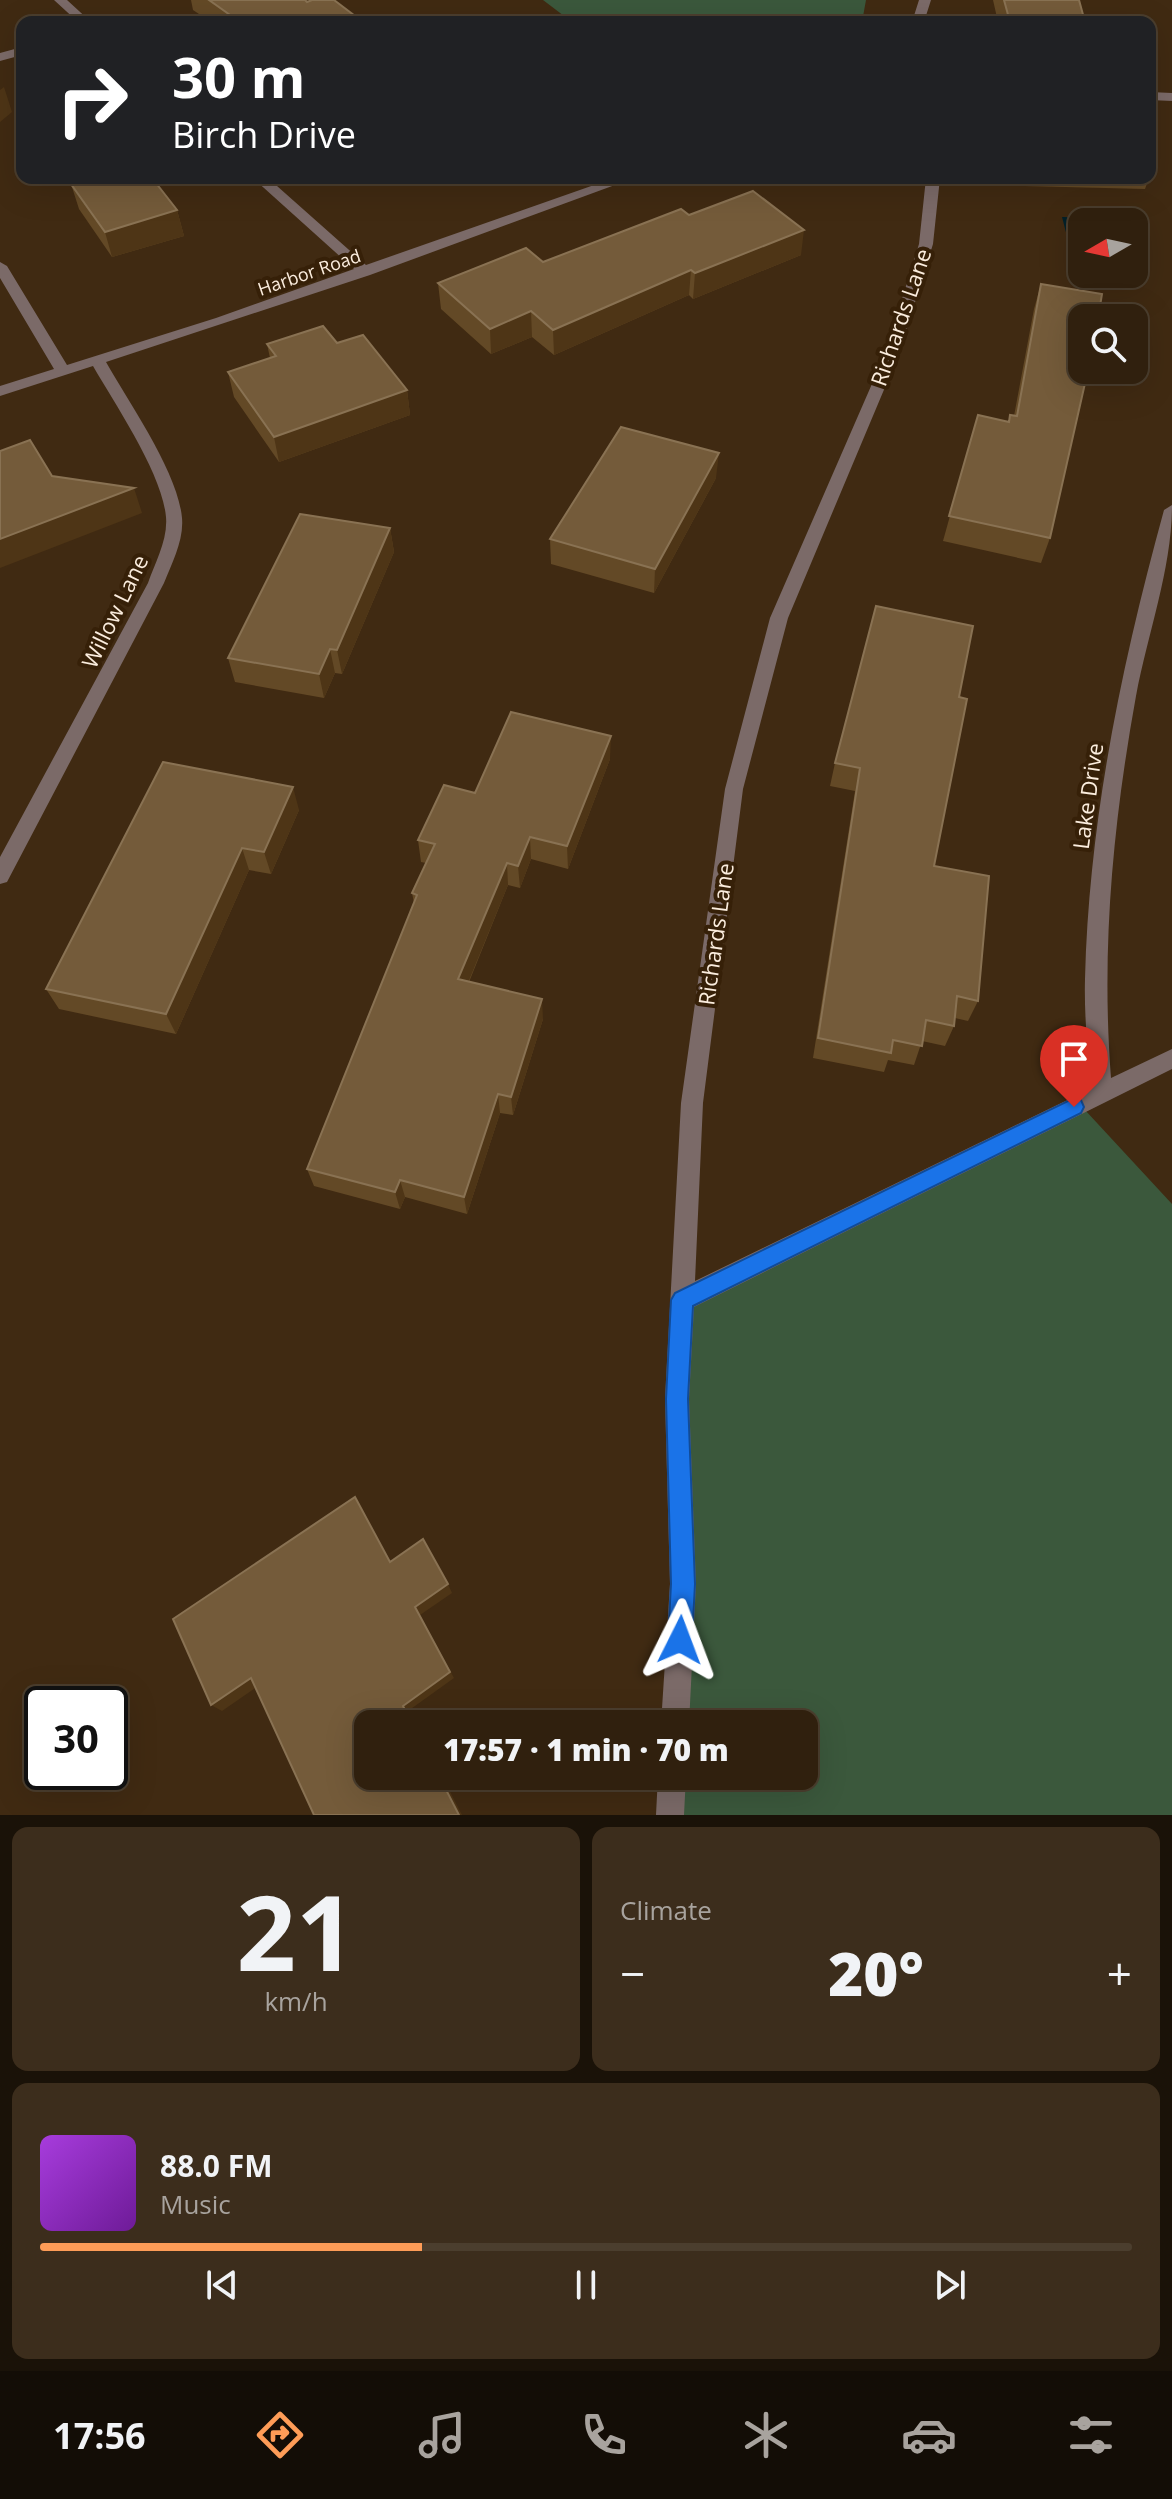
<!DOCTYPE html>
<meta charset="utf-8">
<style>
body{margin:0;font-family:"Open Sans",sans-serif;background:#3c2d1c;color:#f1f3f6;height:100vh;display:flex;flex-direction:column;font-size:30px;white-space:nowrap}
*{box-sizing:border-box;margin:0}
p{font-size:26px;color:#a8a39e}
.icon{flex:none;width:44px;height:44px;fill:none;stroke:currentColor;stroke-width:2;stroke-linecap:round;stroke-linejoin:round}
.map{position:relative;height:1815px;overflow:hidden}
.sheet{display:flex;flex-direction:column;gap:12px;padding:12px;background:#1a1208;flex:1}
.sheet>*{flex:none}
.hud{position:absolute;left:16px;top:16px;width:1140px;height:168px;border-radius:16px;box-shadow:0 8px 32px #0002,0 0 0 2px #4b3e2e;background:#202124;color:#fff;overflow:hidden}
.needle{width:52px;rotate:261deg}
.controls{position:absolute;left:1068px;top:208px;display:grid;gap:16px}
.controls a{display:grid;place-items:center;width:80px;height:80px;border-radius:16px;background:#30200e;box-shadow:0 8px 32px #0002,0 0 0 2px #4b3e2e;font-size:40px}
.speed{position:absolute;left:24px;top:1686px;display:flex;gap:16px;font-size:40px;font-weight:700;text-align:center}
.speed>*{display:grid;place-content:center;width:104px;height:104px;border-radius:50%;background:#30200e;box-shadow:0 8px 32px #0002,0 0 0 2px #4b3e2e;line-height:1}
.speed .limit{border:4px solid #111;border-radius:12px;background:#fff;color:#111}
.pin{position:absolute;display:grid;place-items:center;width:68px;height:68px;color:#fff;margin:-82px -34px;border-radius:50% 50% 50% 0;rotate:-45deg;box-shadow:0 0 8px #0007}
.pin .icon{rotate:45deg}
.me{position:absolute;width:88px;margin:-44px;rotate:3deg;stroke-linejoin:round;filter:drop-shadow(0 0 6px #0008)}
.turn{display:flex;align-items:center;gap:28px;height:168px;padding:0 24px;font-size:36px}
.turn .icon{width:104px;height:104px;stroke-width:2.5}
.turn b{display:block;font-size:56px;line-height:68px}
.big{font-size:60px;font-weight:800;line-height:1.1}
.sheet .widget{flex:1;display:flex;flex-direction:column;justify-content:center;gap:12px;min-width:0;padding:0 28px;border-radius:16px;background:#3c2d1c}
.sheet .dial{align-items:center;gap:0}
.dial b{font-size:104px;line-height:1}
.song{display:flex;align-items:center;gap:24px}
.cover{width:96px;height:96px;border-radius:12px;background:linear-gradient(135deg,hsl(280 70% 55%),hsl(280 70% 35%))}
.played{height:8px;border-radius:4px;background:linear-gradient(90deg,#fe9c57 35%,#4b3e2e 35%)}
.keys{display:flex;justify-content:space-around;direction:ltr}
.heat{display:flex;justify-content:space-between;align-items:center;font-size:44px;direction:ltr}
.sheet .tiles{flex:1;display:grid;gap:12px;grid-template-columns:1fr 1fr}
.widget:last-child{grid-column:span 2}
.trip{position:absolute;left:354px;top:1710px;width:464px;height:80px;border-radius:16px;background:#30200e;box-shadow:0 8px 32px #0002,0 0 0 2px #4b3e2e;font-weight:800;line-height:80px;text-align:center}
.tabs{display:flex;height:128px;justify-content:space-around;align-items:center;background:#130d06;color:#a8a39e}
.tabs .icon{width:56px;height:56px}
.tabs .selected{color:#fe9c57}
.tabs b{font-size:36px;color:#f1f3f6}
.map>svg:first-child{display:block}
.green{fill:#3b583c}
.water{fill:#03212a}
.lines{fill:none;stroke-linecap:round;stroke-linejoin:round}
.minor{fill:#7b6a68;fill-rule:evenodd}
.wall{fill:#634926}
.shaded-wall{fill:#4e3516}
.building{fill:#745b3a;stroke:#897253;stroke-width:2}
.route{fill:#1a73e8;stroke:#114b97;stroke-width:2}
.labels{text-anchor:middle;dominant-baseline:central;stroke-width:8;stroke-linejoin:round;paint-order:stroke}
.far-street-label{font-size:18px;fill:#fbedde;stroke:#362008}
.street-label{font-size:22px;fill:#fbedde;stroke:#362008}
</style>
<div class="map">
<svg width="1172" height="1815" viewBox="0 0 1172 1815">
<rect width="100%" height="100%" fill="#402a12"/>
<!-- green -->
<path class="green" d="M 543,0 L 866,0 L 862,22 L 572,22 Z
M 1085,1110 L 1172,1204 L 1172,1815 L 666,1815 L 670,1776 L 804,1776 L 804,1724 L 675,1724 L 684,1411 L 690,1306 Z"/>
<!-- water -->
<path class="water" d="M 1062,217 L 1140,219 L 1147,242 L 1134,242 L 1134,222 L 1082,222 L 1082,240 L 1068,240 Z"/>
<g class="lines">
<!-- minor -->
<path class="minor" d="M 54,0 L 67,0 L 91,22 L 78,22 Z
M 919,0 L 931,0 L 924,22 L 912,22 Z
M 22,47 L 22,55 L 0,61 L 0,53 Z
M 1150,92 L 1172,93 L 1172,101 L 1150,100 Z
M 253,178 L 268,178 L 366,265 L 614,178 L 634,178 L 370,275 L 106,362 C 129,403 178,472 182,518 C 184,540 172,563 164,583 L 7,882 L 0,884 L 0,857 L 148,583 C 155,563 168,540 166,517 C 162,473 116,406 93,366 L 0,396 L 0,386 L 54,369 L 0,278 L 0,262 L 7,266 L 67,365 L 216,318 L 354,269 Z
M 926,178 L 940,178 L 933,244 L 899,354 L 788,618 L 743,789 L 703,1103 L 695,1281 L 1090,1089 C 1088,1052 1084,1015 1085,979 C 1089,819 1122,663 1164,510 L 1172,505 C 1172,569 1148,632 1136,696 C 1113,823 1101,949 1111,1078 L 1172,1049 L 1172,1069 L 694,1307 L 689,1399 L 696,1584 L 689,1724 L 661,1724 L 670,1584 L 665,1399 L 681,1103 L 725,789 L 770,618 L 885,354 L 919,244 Z
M 658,1776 L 686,1776 L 684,1815 L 656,1815 Z"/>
</g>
<!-- wall -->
<path class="wall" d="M 191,0 L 305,0 L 363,22 L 211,22 L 193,10 Z
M 993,0 L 1079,0 L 1085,22 L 998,22 Z
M 1023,178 L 1149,178 L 1145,189 L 1024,186 Z
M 71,184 L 177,210 L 184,236 L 112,257 L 79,209 Z
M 689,215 L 801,255 L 693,299 L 689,295 L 554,355 L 532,337 L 491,354 L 441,309 L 438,283 L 543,262 Z
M 1041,284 L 1050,538 L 1041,563 L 943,541 L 978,415 L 1009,422 L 1014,416 L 1034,309 Z
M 337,343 L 407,390 L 410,415 L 279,462 L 234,397 L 228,372 L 270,358 L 267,344 Z
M 716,478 L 654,593 L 551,564 L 550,539 Z
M 390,528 L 394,552 L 342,674 L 335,673 L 324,698 L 235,682 L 228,658 Z
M 959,697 L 934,866 L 978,1001 L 968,1021 L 955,1018 L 954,1026 L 945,1046 L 922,1041 L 914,1065 L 888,1060 L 884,1072 L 813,1058 L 855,791 L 830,786 L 835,763 Z
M 610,759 L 568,869 L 531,859 L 520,888 L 508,885 L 469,982 L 543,1019 L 513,1115 L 500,1113 L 467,1214 L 405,1197 L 400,1209 L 314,1186 L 307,1169 L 414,903 L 412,893 L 426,863 L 421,862 L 418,840 L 475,793 Z
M 163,762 L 299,810 L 271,874 L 249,870 L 176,1034 L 59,1009 L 46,989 Z"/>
<!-- shaded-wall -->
<path class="shaded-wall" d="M 4,87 L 12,112 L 0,122 L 0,90 Z
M 177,210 L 184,236 L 112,257 L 105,232 Z
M 804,230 L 801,255 L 693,299 L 695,273 Z
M 691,270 L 689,295 L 554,355 L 553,330 Z
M 531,311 L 532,337 L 491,354 L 490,329 Z
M 407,390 L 410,415 L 279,462 L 274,437 Z
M 719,453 L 716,478 L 654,593 L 655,569 Z
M 134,488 L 142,513 L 0,568 L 0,539 Z
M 390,528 L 394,552 L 342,674 L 337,650 Z
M 330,649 L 335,673 L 324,698 L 319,674 Z
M 611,736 L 610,759 L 568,869 L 567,846 Z
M 293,787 L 299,810 L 271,874 L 264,852 Z
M 530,837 L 531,859 L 520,888 L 518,866 Z
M 242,848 L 249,870 L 176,1034 L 166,1014 Z
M 507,863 L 508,885 L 461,1000 L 458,979 Z
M 542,999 L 543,1019 L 513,1115 L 511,1097 Z
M 498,1094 L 500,1113 L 467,1214 L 464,1197 Z
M 400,1180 L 405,1197 L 400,1209 L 395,1192 Z
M 448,1584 L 452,1593 L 420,1615 L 454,1678 L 408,1711 L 415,1724 L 412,1724 L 403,1706 L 415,1607 Z
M 251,1678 L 261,1684 L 222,1711 L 211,1705 Z
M 439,1776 L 442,1776 L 462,1815 L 459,1815 Z"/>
<!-- building -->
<path class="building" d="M 209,0 L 305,0 L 307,2 L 312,0 L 334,0 L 363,22 L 240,22 Z
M 1004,0 L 1079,0 L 1085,22 L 1010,22 Z
M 93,178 L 152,178 L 177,210 L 105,232 L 71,184 Z
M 753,191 L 804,230 L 695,273 L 691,270 L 553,330 L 531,311 L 490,329 L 438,283 L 526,248 L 543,262 L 681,209 L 689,215 Z
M 1041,284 L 1102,294 L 1098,318 L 1082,318 L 1082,370 L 1088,370 L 1050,538 L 949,516 L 978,415 L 1009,422 L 1010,415 L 1017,416 Z
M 323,326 L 337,343 L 363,335 L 407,390 L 274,437 L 228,372 L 276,356 L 267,344 Z
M 621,427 L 719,453 L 655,569 L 550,539 Z
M 30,440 L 52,476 L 134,488 L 0,539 L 0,451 Z
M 300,514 L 390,528 L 337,650 L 330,649 L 319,674 L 228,658 Z
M 876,606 L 973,626 L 959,697 L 967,699 L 934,866 L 989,876 L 978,1001 L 957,996 L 954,1026 L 926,1020 L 922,1046 L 893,1040 L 891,1053 L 818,1038 L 860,768 L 835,763 Z
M 511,712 L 611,736 L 567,846 L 530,837 L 518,866 L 507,863 L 458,979 L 542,999 L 511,1097 L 498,1094 L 464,1197 L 400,1180 L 395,1192 L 307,1169 L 417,895 L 412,893 L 435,844 L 418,840 L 444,785 L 475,793 Z
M 163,762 L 293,787 L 264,852 L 242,848 L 166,1014 L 46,989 Z
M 355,1497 L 390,1562 L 423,1539 L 448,1584 L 415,1607 L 450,1672 L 403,1706 L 412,1724 L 368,1724 L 368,1776 L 439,1776 L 459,1815 L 314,1815 L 251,1678 L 211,1705 L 173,1619 Z"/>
<!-- route -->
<path class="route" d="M 1074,1098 L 1081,1100 L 1084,1107 L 1081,1113 L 693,1306 L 688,1399 L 695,1584 L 692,1640 L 689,1649 L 680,1652 L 671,1649 L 668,1640 L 671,1584 L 666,1399 L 671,1300 L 675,1293 Z"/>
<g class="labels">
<!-- far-street labels -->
<g class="far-street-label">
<text transform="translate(309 272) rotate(-19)">Harbor Road</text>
</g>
<!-- street labels -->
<g class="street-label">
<text transform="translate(900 317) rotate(-71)">Richards Lane</text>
<text transform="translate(114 611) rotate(-64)">Willow Lane</text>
<text transform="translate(1087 796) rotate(-82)">Lake Drive</text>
<text transform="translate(715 934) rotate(-82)">Richards Lane</text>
</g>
</g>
</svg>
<div class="controls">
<a><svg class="needle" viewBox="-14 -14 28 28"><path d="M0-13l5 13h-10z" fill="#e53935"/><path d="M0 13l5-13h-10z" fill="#a8a39e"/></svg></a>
<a><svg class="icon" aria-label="search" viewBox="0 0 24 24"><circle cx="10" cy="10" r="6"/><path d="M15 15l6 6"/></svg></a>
</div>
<div class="speed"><div class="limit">30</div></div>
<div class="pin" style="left:1074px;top:1107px;background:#d93025"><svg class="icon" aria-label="arrive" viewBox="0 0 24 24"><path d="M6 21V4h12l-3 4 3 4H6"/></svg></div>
<svg class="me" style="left:680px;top:1640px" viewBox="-20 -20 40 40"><path d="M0-17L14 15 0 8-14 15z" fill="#1a73e8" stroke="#fff" stroke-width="4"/></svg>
<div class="trip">17:57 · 1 min · 70 m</div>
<div class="hud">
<div class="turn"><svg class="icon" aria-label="right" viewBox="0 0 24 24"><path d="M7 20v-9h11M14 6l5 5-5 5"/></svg><div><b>30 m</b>Birch Drive</div></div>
</div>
</div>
<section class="sheet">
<div class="tiles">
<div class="widget dial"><b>21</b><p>km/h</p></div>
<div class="widget"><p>Climate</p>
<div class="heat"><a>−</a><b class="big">20°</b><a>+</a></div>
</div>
<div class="widget">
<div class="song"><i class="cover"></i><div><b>88.0 FM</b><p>Music</p></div></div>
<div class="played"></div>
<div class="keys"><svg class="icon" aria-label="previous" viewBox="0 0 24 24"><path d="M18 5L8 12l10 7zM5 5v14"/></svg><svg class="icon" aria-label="pause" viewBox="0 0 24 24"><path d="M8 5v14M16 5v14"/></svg><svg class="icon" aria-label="next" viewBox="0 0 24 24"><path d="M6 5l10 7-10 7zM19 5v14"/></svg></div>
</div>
</div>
</section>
<nav class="tabs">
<b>17:56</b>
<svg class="icon selected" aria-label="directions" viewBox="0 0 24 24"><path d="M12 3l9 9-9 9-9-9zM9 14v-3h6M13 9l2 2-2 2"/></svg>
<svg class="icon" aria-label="music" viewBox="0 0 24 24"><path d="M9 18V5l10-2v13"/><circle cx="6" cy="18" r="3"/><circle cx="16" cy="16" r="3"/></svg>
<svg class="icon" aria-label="phone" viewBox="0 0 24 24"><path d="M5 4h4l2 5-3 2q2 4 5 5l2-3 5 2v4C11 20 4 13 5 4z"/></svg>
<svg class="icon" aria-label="climate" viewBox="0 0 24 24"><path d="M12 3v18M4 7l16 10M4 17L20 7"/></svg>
<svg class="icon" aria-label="car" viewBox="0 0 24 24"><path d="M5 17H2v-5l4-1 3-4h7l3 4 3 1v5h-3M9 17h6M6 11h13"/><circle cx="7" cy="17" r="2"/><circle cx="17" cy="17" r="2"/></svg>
<svg class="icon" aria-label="filters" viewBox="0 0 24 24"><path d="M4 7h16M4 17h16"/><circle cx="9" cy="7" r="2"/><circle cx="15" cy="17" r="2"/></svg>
</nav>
